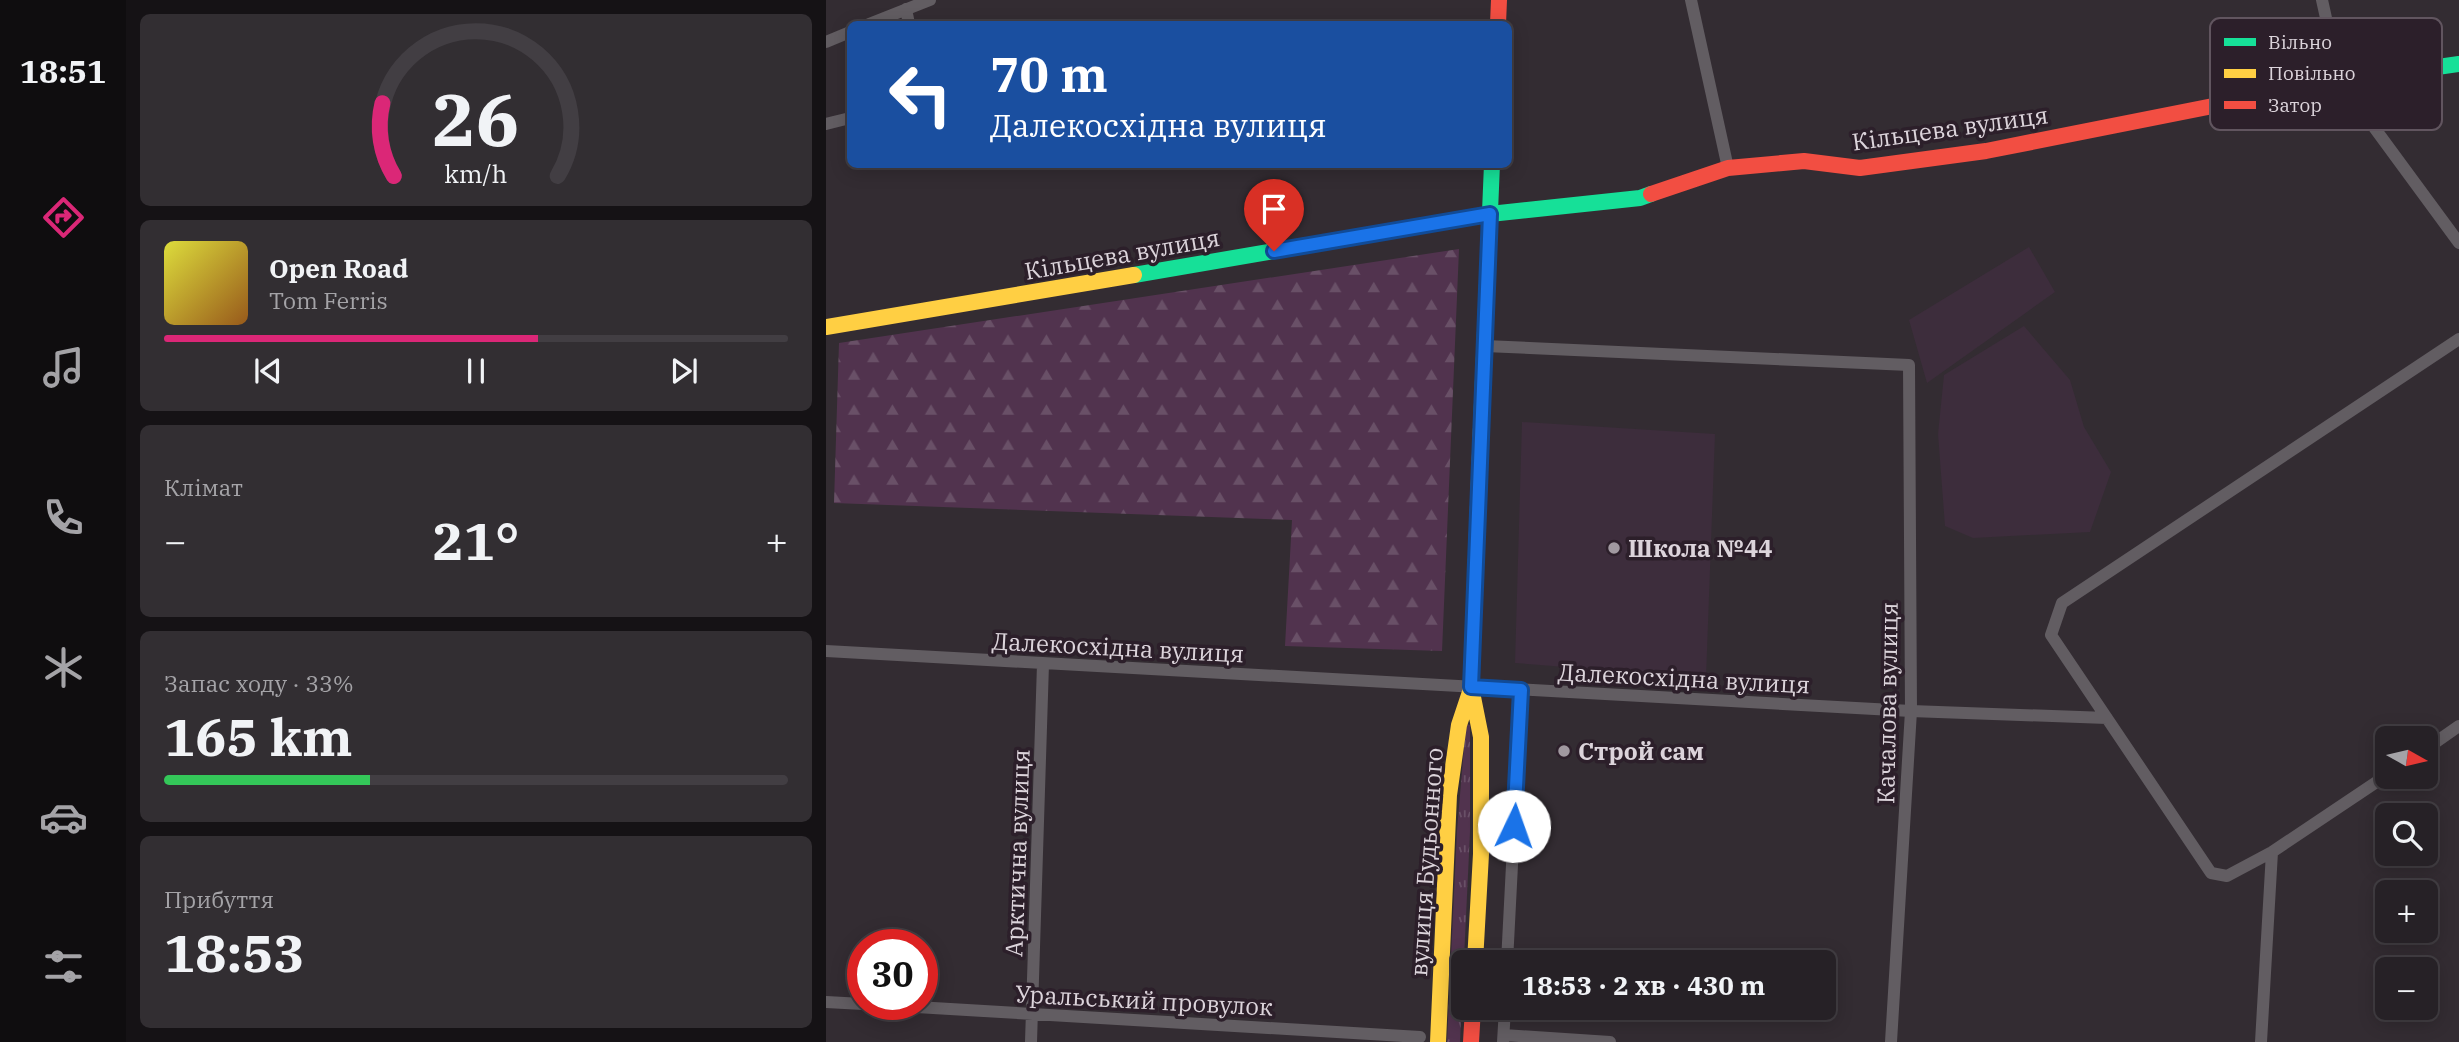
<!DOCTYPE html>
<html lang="uk">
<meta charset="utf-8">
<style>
body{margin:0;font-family:"IBM Plex Serif",serif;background:#322e32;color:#f1f3f6;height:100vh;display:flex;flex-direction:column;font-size:26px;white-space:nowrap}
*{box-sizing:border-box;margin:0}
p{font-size:23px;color:#a4a3a7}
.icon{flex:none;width:38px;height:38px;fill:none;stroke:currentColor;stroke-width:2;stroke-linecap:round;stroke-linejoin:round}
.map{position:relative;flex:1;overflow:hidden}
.panel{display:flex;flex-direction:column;gap:14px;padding:14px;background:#151215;width:700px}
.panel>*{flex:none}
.top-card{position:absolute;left:21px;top:21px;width:665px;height:147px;border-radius:10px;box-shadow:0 4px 18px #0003,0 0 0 2px #423e43;background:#1a4fa0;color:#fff;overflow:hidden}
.needle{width:46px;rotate:98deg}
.controls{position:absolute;left:1549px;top:726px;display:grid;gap:14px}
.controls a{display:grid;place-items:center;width:63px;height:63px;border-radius:10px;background:#262126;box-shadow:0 4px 18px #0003,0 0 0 2px #423e43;font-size:35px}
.speed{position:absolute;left:21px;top:929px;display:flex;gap:14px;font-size:35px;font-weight:700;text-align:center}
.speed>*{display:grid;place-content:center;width:91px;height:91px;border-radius:50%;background:#262126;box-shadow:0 4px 18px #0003,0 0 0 2px #423e43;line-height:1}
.speed .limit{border:10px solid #d22;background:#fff;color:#111}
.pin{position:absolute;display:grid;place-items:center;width:60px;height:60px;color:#fff;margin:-72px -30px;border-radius:50% 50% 50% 0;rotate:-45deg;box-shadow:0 0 7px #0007}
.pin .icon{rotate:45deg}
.me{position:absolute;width:77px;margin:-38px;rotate:3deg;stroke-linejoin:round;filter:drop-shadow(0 0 5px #0008)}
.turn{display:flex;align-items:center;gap:24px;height:147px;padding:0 28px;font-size:32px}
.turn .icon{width:91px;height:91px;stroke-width:2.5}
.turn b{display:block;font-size:49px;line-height:60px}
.big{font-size:52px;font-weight:700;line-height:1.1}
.panel .tile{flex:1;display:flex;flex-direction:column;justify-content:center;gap:10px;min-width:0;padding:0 24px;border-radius:10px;background:#322e32}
.panel .dial{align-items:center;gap:0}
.dial svg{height:182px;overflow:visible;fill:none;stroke:#423e43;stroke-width:7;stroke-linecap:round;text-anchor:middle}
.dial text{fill:#f1f3f6;stroke:none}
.song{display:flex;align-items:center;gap:21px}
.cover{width:84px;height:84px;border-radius:10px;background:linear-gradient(135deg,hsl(60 70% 55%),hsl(30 70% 35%))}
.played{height:7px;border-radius:4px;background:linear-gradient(90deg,#db2777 60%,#423e43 60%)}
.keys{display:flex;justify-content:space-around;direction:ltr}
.heat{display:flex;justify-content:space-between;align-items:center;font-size:38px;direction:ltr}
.charge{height:10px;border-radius:5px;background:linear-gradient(90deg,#34c759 33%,#423e43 0)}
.trip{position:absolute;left:625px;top:950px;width:385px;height:70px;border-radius:10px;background:#262126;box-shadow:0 4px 18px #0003,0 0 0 2px #423e43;font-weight:700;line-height:70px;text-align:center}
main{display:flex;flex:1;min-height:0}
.menu{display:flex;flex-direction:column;width:126px;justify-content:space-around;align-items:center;background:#0f0d0f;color:#a4a3a7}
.menu .icon{width:49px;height:49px}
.menu .selected{color:#db2777}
.menu b{font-size:32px;color:#f1f3f6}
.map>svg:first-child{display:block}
.built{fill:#3d2d3c}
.grass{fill:url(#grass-tufts)}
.forest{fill:url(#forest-firs)}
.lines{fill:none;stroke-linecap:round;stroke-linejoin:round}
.street{stroke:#625d62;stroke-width:12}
.fast{stroke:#16e098;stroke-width:16}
.slow{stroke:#ffcf43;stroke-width:16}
.jam{stroke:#f24e42;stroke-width:16}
.route-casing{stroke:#114b97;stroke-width:18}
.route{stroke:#1a73e8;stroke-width:12}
.poi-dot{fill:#a199a0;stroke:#2c1f2a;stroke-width:2.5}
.labels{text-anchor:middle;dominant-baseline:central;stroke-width:7;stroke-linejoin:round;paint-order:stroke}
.street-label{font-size:24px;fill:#dcd4db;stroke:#2c1f2a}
.poi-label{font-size:24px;font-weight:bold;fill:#dcd4db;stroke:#2c1f2a;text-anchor:start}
.key{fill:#2c1f2a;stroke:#61555f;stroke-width:2}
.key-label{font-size:19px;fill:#dcd4db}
</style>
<main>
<nav class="menu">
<b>18:51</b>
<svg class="icon selected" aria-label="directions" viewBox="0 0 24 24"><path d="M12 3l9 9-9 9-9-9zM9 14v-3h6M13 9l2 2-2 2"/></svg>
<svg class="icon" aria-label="music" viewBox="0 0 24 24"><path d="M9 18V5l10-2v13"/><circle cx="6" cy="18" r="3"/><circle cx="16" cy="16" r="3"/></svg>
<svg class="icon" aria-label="phone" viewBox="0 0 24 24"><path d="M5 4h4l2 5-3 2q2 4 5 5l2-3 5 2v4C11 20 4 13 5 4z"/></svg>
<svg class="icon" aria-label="climate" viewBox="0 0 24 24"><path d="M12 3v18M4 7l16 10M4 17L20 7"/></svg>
<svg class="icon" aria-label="car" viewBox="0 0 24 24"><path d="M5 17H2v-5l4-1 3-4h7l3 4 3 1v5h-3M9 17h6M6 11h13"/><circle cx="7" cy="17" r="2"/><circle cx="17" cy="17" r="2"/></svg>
<svg class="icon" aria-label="filters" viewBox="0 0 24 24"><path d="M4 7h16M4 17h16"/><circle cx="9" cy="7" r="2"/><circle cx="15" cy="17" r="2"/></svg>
</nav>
<section class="panel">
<div class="tile dial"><svg viewBox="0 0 100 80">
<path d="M14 69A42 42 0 1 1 86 69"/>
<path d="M14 69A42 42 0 0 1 9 37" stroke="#db2777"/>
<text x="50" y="56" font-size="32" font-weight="700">26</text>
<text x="50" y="72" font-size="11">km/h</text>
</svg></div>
<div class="tile">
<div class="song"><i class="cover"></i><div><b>Open Road</b><p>Tom Ferris</p></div></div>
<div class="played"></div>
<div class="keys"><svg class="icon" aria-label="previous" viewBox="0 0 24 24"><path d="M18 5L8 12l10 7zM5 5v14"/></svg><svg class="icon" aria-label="pause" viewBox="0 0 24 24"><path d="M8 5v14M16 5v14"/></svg><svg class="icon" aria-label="next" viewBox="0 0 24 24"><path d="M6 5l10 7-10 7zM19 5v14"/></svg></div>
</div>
<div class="tile"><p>Клімат</p>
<div class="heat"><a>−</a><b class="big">21°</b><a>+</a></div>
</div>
<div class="tile"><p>Запас ходу · 33%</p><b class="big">165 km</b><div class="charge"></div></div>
<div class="tile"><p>Прибуття</p><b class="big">18:53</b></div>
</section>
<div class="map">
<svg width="1633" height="1042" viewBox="0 0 1633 1042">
<defs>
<pattern id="grass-tufts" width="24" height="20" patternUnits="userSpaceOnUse" patternTransform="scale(1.75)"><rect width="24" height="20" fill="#51334e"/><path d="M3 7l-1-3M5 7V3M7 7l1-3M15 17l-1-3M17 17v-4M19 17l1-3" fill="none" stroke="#695067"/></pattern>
<pattern id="forest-firs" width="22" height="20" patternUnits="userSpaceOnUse" patternTransform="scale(1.75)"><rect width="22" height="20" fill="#51334e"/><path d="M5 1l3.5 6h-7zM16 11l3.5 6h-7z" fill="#695067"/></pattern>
</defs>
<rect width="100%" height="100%" fill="#332c32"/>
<!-- built -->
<path class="built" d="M 1203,247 L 1229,292 L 1101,383 L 1083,320 Z
M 1198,326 L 1244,380 L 1258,427 L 1285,472 L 1264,532 L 1147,538 L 1119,526 L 1112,434 L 1118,375 Z
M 696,422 L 889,434 L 880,678 L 689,663 Z"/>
<!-- grass -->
<path class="grass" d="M 640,724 L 644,725 L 644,832 L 634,1042 L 621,1042 L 631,831 Z"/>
<!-- forest -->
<path class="forest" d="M 633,249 L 616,651 L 459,646 L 466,520 L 8,503 L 13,343 Z"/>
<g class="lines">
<!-- street -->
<path class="street" d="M 865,0 L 902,168
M 1496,0 L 1514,81 L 1633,243
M 80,9 L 83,24
M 43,24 L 104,0
M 0,42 L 24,32
M 0,124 L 24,118
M 659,346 L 1083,365 L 1085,711 L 1065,1042
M 0,651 L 1085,711 L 1281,718
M 1600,749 L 1633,726
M 1561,775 L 1446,852 L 1401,876 L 1385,873 L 1225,635 L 1236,603 L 1633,339
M 681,962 L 695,690
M 0,1002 L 37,1004
M 40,1004 L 594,1037
M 678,1035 L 784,1042
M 205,1042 L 217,664
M 677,1042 L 679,1008
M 1435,1042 L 1446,852"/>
<!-- fast -->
<path class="fast" d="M 1397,104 L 1514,81 L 1633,64
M 308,275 L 664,214 L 814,198 L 825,194
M 655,427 L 666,164"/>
<!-- slow -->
<path class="slow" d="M 0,327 L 308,275
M 649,962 L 655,854 L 655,737 L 645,687 L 655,427
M 612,1042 L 623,795 L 633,725 L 645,689"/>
<!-- jam -->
<path class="jam" d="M 672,24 L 673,0
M 825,194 L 902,168 L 978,161 L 1034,168 L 1160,151 L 1397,104
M 645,1042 L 647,1008"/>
</g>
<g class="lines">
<defs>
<path id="route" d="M 448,251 L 664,214 L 645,687 L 695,690 L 688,826"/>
</defs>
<!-- route casing -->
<use href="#route" class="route-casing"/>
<!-- route -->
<use href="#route" class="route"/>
</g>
<!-- markers -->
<g class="poi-dot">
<circle cx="788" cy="548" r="7"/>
<circle cx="738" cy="751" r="7"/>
</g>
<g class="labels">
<!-- street labels -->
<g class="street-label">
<text transform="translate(1124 128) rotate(-8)">Кільцева вулиця</text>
<text transform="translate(296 254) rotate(-10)">Кільцева вулиця</text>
<text transform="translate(292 647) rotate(3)">Далекосхідна вулиця</text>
<text transform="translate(858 678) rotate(3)">Далекосхідна вулиця</text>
<text transform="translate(1061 703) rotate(-89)">Качалова вулиця</text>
<text transform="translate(191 853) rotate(-88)">Арктична вулиця</text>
<text transform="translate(600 862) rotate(-86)">вулиця Будьонного</text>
<text transform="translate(318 1000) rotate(3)">Уральський провулок</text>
</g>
<!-- poi labels -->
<g class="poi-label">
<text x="802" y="548">Школа №44</text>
<text x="752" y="751">Строй сам</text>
</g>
</g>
<!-- legend -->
<rect x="1384" y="18" width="232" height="112" rx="10" class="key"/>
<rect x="1398" y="38" width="32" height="8" fill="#16e098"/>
<rect x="1398" y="69" width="32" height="9" fill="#ffcf43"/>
<rect x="1398" y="101" width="32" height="8" fill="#f24e42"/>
<g class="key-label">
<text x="1442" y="49">Вільно</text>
<text x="1442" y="80">Повільно</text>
<text x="1442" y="112">Затор</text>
</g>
</svg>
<div class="controls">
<a><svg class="needle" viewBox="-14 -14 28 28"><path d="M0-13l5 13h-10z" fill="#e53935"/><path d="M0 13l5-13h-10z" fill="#a4a3a7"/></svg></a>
<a><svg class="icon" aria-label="search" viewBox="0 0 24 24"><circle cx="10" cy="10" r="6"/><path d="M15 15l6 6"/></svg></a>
<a>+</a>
<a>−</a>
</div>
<div class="speed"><div class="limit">30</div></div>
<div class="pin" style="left:448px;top:251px;background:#d93025"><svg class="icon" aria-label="arrive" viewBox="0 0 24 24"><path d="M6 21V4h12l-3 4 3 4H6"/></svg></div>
<svg class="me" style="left:688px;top:826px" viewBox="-20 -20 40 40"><circle r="19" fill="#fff"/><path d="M0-13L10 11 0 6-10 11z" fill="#1a73e8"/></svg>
<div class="trip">18:53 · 2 хв · 430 m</div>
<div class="top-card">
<div class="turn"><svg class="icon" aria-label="left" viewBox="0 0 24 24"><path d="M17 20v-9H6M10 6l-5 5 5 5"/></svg><div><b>70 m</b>Далекосхідна вулиця</div></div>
</div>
</div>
</main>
